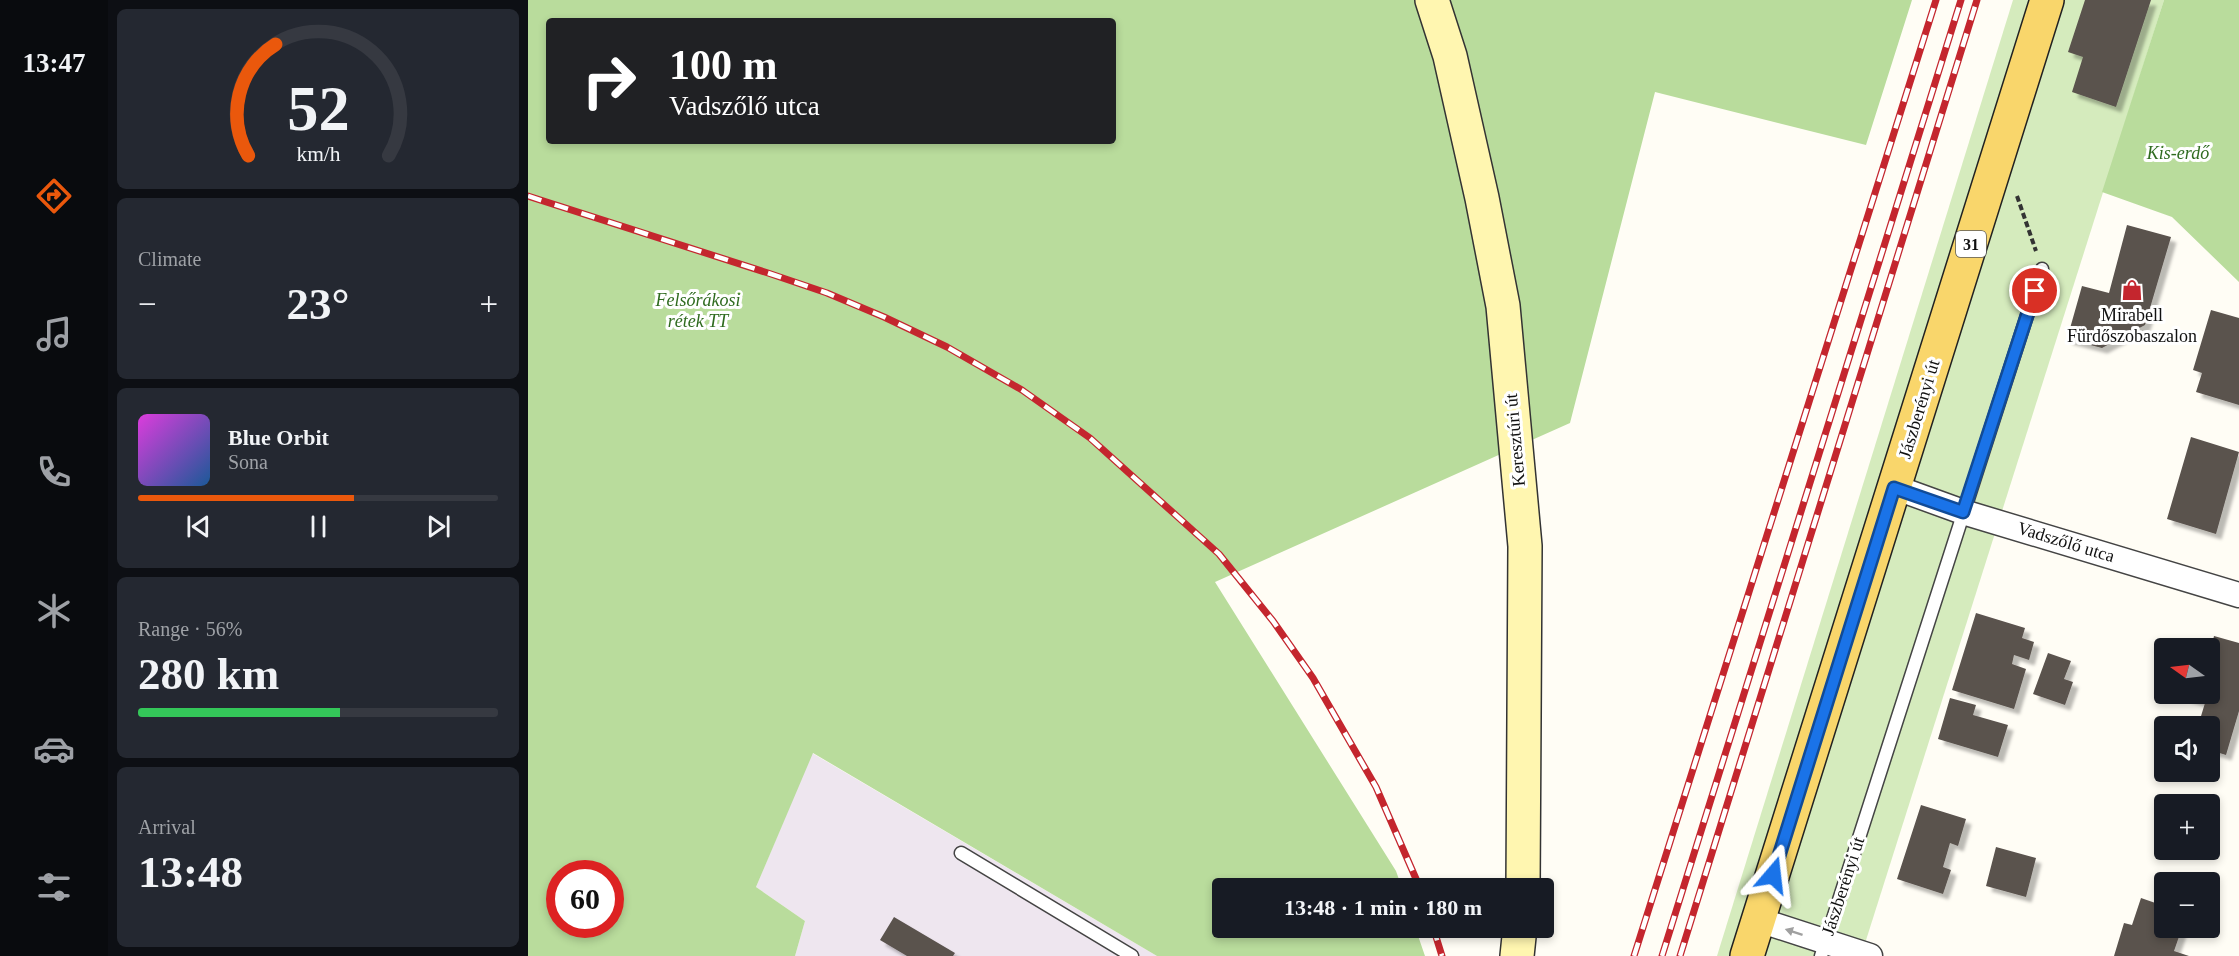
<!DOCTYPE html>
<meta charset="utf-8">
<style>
body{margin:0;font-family:"Times New Roman",serif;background:#242831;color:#f1f3f6;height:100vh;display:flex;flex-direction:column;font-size:22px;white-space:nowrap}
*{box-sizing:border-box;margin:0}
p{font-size:20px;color:#9ea1a6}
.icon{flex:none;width:33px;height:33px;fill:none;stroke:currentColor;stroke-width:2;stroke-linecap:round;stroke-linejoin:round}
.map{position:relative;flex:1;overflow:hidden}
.details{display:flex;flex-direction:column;gap:9px;padding:9px;background:#0d0f14;width:420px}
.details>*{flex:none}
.hud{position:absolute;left:18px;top:18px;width:570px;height:126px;border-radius:6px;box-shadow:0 3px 9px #0003;background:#202124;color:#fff;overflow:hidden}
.needle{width:39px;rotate:284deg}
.buttons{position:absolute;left:1626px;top:638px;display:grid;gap:12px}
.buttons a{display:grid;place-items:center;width:66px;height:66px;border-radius:6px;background:#171b24;box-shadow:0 3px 9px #0003;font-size:30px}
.speed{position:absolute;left:18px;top:860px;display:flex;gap:12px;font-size:30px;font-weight:700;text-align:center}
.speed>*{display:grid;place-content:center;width:78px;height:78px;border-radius:50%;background:#171b24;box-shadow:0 3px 9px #0003;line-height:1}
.speed .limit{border:9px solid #d22;background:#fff;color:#111}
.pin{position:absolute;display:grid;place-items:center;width:51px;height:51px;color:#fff;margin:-26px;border:3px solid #fff;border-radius:50%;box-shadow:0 2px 6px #0007}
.me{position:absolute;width:66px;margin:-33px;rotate:17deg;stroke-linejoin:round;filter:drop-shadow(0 0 4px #0008)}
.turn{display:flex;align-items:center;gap:21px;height:126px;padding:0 24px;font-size:27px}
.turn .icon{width:78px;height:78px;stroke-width:2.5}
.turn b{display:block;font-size:42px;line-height:51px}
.big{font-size:45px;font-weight:700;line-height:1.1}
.details .tile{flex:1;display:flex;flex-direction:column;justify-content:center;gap:9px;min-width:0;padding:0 21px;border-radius:9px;background:#242831}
.details .dial{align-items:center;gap:0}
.dial svg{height:156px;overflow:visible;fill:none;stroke:#363941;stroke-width:7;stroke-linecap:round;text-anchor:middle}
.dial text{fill:#f1f3f6;stroke:none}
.song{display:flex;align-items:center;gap:18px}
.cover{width:72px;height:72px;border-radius:9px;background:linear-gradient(135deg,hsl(300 70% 55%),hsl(210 70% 35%))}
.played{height:6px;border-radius:3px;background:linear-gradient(90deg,#ea580c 60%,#363941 60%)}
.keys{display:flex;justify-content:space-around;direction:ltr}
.heat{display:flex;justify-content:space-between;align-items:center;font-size:33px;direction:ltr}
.charge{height:9px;border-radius:4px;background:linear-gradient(90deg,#34c759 56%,#363941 0)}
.trip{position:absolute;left:684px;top:878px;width:342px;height:60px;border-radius:6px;background:#171b24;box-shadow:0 3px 9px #0003;font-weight:700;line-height:60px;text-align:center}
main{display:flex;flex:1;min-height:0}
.tabs{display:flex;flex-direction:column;width:108px;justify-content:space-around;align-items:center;background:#090b0e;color:#9ea1a6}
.tabs .icon{width:42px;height:42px}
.tabs .current{color:#ea580c}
.tabs b{font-size:27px;color:#f1f3f6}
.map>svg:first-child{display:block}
.industrial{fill:#eee6ef}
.green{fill:#d5ebbd}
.forest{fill:#b9dc9c;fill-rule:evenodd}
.building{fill:#5a524d;filter:url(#shadow)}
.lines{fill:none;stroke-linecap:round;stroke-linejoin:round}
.lane-casing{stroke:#444;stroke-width:15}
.street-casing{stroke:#444;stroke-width:27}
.secondary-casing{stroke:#333;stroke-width:36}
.primary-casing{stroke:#222;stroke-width:36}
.path{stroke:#333;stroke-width:4;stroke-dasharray:6 3;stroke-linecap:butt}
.lane{stroke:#fff;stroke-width:12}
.street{stroke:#fff;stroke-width:24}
.secondary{stroke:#fff6b0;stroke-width:33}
.primary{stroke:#f9d66b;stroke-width:33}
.rail-casing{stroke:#c4262e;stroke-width:7}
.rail{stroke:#fff;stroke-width:4.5;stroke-dasharray:14;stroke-linecap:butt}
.oneway{fill:#a0a0a0}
.route-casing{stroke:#114b97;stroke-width:15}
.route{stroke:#1a73e8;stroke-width:10}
.labels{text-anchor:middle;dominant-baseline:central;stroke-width:6;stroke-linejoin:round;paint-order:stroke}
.shield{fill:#fff;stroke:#585858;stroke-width:1.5}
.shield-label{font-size:16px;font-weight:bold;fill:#111}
.park-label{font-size:18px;font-style:italic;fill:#2f6b1f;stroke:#fff}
.poi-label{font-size:18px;fill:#111;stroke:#fff}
.street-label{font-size:18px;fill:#111;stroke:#fff}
</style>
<main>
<nav class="tabs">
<b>13:47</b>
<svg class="icon current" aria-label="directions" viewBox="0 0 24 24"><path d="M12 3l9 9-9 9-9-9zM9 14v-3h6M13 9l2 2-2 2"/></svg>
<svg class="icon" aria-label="music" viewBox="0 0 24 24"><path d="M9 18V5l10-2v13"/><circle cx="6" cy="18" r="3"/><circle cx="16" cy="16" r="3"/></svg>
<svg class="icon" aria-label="phone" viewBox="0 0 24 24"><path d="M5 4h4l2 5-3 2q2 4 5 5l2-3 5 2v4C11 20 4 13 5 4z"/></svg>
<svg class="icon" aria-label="climate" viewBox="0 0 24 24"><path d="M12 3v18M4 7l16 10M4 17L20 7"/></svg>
<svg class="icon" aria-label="car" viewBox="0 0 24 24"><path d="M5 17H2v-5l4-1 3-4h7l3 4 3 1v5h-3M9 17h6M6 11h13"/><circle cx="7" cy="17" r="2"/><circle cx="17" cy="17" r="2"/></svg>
<svg class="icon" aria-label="filters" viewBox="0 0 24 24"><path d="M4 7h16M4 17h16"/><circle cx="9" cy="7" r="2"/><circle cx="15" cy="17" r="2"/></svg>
</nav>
<section class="details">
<div class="tile dial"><svg viewBox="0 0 100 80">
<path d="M14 69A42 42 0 1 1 86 69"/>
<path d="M14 69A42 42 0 0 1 28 12" stroke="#ea580c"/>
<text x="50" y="56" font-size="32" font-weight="700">52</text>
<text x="50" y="72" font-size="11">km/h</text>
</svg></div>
<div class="tile"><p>Climate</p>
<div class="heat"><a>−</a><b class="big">23°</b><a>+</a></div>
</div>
<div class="tile">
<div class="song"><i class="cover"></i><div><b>Blue Orbit</b><p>Sona</p></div></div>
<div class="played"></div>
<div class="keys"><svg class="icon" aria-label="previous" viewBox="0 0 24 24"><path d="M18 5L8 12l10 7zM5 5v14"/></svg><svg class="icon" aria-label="pause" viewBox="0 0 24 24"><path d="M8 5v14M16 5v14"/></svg><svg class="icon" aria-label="next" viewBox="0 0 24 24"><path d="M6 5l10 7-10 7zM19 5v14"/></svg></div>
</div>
<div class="tile"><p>Range · 56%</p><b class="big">280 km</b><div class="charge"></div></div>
<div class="tile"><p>Arrival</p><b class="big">13:48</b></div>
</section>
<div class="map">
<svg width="1711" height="956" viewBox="0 0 1711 956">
<defs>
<filter id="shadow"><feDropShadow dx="5.5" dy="5.5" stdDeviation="1.5" flood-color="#0004"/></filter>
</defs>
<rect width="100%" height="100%" fill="#fffdf5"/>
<!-- industrial -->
<path class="industrial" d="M 284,753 L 629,956 L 267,956 L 277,921 L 228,887 Z"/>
<!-- green -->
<path class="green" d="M 1485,0 L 1636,0 L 1333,956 L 1189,956 Z"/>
<!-- forest -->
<path class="forest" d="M 0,0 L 1384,0 L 1338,145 L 1127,92 L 1042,423 L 687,582 L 868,871 L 874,888 L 694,888 L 694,927 L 887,927 L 897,956 L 629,956 L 285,753 L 228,887 L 277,921 L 267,956 L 0,956 ZM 21,21 L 585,21 L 585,141 L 21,141 ZM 32,873 L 82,873 L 82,924 L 32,924 Z
M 1636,0 L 1711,0 L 1711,282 L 1644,217 L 1574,192 Z"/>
<!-- building -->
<path class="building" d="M 1557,0 L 1623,0 L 1588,107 L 1544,92 L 1555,57 L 1540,52 Z
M 1599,225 L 1643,237 L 1617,325 L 1574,348 L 1539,339 L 1554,286 L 1581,293 Z
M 1683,310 L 1711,318 L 1711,405 L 1668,392 L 1674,373 L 1665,370 Z
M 1663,437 L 1711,452 L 1688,534 L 1639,519 Z
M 1448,613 L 1497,628 L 1494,638 L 1506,642 L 1501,660 L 1486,655 L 1484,664 L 1498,669 L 1486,709 L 1424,690 Z
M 1686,636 L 1711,643 L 1711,711 L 1698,755 L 1682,750 L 1682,726 L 1670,726 L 1677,703 L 1658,697 L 1659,693 L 1682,693 L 1682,653 Z
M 1520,653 L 1543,661 L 1536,679 L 1545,682 L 1537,705 L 1505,694 Z
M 1422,698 L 1448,705 L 1445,715 L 1480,725 L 1470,757 L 1410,739 Z
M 1393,805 L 1438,819 L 1430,846 L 1422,843 L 1415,867 L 1423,870 L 1415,894 L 1369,879 Z
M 1468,847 L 1508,858 L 1498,897 L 1458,886 Z
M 1613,898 L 1636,906 L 1633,921 L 1636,922 L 1636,927 L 1654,928 L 1646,951 L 1661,956 L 1586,956 L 1596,923 L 1604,925 Z
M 366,917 L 427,953 L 425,956 L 379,956 L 352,940 Z"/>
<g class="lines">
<defs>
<path id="lane" d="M 433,853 L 604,956
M 1293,956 L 1514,269"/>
<path id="street" d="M 1366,487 L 1435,512 L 1711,595
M 1231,920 L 1342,956"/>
<path id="secondary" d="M 904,0 L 922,56 L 954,198 L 975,306 L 997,546 L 995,888
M 989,956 L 992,927"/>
<path id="primary" d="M 1219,956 L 1519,0"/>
</defs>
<!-- lane casing -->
<use href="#lane" class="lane-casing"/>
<!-- street casing -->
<use href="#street" class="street-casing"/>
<!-- secondary casing -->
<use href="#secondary" class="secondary-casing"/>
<!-- primary casing -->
<use href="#primary" class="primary-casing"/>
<!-- path -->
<path class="path" d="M 1489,196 L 1508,251"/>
<!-- lane -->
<use href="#lane" class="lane"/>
<!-- street -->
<use href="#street" class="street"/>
<!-- secondary -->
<use href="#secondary" class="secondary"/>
<!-- primary -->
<use href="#primary" class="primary"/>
<defs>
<path id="rail" d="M 0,196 L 240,273 L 299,293 L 356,317 L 419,347 L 494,390 L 562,438 L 691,554 L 745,621 L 785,678 L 848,787 L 892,888
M 905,927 L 914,956
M 1106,956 L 1408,0
M 1134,956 L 1433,0
M 1152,956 L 1449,0"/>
</defs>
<!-- rail casing -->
<use href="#rail" class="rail-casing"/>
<!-- rail -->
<use href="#rail" class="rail"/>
</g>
<!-- one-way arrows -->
<defs><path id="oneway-solid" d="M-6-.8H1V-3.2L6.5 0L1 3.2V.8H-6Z" transform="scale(1.5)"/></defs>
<use class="oneway" href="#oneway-solid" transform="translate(1266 932) rotate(-162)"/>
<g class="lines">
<defs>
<path id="route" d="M 1245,875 L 1366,488 L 1435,512 L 1507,291"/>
</defs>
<!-- route casing -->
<use href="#route" class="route-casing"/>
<!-- route -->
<use href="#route" class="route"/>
</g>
<!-- icons -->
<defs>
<symbol id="shop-bare" viewBox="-9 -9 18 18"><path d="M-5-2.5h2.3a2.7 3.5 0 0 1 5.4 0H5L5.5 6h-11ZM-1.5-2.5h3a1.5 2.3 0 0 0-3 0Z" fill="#c4262e" stroke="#fff" stroke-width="2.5" paint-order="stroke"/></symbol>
</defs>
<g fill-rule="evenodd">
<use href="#shop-bare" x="1589" y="275" width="30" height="30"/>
</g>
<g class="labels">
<!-- shield labels -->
<rect class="shield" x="1428" y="231" width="30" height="26" rx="4.5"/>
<g class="shield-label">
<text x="1443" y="244">31</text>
</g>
<!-- park labels -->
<g class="park-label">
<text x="1650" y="153">Kis-erdő</text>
<text x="170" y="300">Felsőrákosi<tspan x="170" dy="21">rétek TT</tspan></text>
</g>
<!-- poi labels -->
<g class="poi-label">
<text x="1604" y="315">Mirabell<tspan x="1604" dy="21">Fürdőszobaszalon</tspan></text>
</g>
<!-- street labels -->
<g class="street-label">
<text transform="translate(1391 409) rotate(-73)">Jászberényi út</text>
<text transform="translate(987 440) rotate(-95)">Keresztúri út</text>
<text transform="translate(1538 542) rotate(17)">Vadszőlő utca</text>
<text transform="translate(1315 886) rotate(-72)">Jászberényi út</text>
</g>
</g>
</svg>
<div class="buttons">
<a><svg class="needle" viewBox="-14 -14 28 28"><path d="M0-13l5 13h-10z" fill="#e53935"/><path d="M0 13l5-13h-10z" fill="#9ea1a6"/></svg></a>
<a><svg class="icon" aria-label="sound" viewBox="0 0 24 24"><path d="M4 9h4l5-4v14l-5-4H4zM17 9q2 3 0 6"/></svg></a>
<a>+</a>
<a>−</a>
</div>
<div class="speed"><div class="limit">60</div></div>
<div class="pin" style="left:1507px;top:291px;background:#d93025"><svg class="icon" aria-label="arrive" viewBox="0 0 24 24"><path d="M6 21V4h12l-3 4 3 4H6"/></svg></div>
<svg class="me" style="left:1245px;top:875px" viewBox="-20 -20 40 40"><path d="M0-17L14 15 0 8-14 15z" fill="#1a73e8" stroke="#fff" stroke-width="4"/></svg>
<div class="trip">13:48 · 1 min · 180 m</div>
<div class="hud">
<div class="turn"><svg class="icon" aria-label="right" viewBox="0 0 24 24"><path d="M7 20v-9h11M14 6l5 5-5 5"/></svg><div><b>100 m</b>Vadszőlő utca</div></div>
</div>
</div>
</main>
